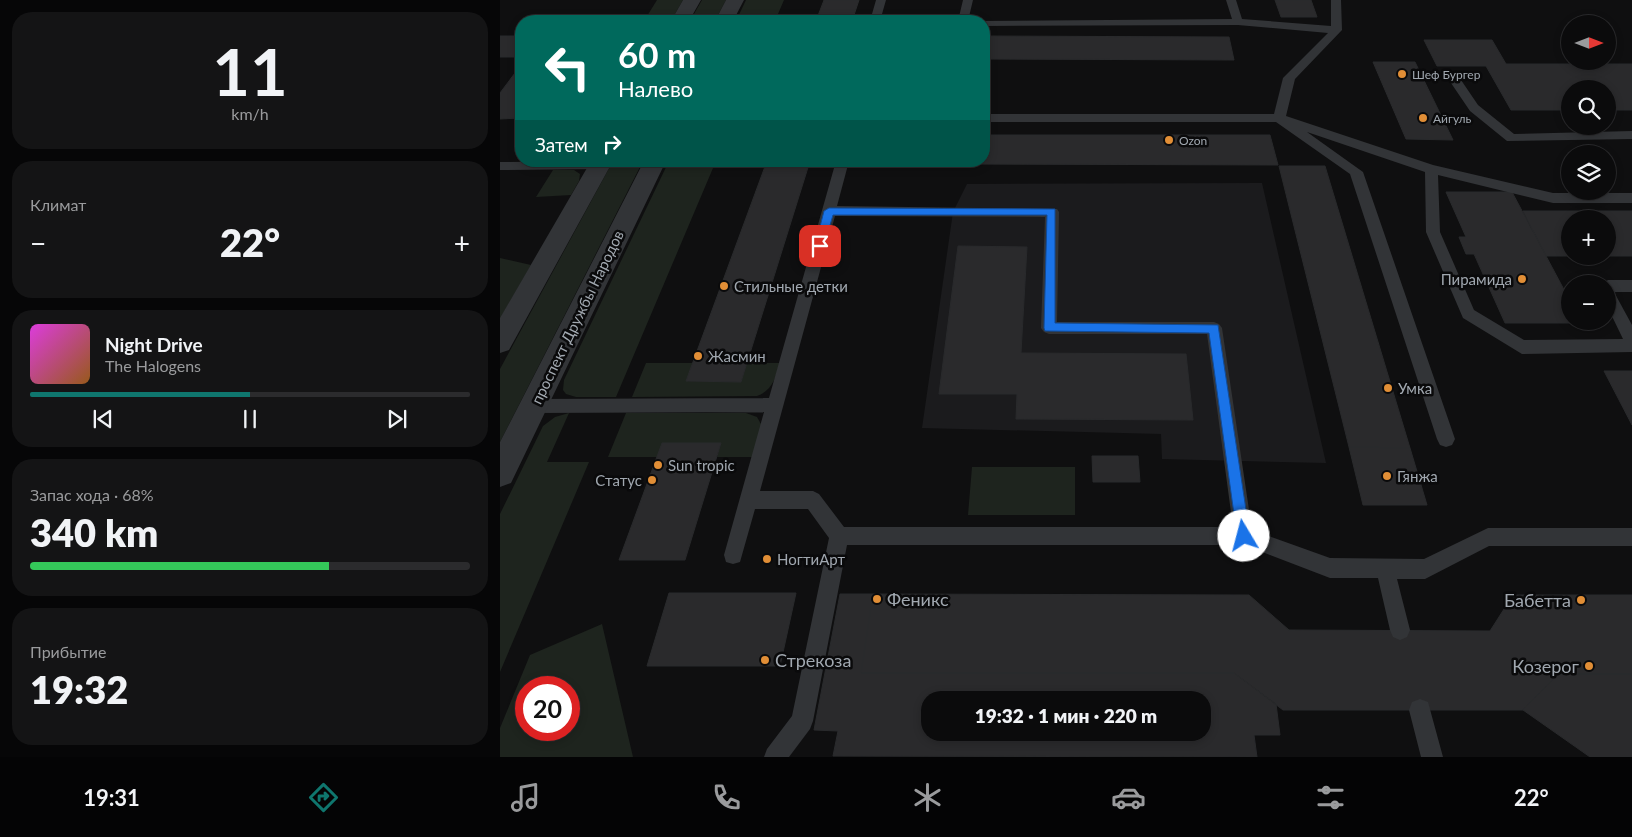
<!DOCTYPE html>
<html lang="ru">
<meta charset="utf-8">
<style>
body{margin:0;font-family:Lato,sans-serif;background:#141415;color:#f1f3f6;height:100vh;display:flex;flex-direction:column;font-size:19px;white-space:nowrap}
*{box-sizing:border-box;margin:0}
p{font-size:16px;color:#9a9b9d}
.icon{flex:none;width:28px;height:28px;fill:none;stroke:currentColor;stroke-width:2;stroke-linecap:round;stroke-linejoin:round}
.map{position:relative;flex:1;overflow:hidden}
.details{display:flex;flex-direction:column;gap:12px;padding:12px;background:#060607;width:500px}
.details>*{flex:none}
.top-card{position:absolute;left:15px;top:15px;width:475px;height:152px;border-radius:20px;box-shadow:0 2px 8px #0003,0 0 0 1px #2b2b2d;background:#00695c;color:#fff;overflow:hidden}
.needle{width:32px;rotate:90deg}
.buttons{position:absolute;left:1061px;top:15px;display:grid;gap:10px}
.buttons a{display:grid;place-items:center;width:55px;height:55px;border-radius:50%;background:#0b0b0c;box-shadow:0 2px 8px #0003,0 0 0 1px #2b2b2d;font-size:25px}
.speed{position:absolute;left:15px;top:676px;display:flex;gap:10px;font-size:25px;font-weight:700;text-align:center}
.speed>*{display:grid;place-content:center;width:65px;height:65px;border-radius:50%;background:#0b0b0c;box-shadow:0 2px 8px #0003,0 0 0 1px #2b2b2d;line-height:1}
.speed .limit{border:8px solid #d22;background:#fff;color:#111}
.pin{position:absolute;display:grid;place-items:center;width:42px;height:42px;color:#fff;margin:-21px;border-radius:10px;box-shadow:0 2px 8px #0006}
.me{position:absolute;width:55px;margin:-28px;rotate:352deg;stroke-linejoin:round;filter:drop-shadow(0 0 4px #0008)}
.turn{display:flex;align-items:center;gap:18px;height:105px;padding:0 20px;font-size:22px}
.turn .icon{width:65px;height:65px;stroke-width:2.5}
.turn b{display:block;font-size:35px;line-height:42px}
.then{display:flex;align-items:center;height:48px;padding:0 20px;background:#0003;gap:10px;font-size:19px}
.big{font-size:38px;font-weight:800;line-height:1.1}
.details .tile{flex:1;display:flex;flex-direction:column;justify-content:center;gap:8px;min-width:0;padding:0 18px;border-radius:20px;background:#141415}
.details .dial{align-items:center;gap:0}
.dial b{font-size:65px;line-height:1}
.song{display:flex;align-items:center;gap:15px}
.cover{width:60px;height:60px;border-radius:8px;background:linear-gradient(135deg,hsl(300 70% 55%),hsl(30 70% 35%))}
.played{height:5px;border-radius:2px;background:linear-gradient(90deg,#0f766e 50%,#2b2b2d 50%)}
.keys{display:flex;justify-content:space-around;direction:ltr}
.heat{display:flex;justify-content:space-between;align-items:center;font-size:28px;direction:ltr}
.charge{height:8px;border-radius:4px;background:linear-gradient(90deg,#34c759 68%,#2b2b2d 0)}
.trip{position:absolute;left:421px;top:691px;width:290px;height:50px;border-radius:20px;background:#0b0b0c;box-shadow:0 2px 8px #0003,0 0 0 1px #2b2b2d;font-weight:800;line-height:50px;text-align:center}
.tabs{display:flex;height:80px;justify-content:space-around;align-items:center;background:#040405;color:#9a9b9d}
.tabs .icon{width:35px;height:35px}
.tabs .active{color:#0f766e}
.tabs b{font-size:22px;color:#f1f3f6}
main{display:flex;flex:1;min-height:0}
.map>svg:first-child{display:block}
.built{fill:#1b1b1d}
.green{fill:#1e241e;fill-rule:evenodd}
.building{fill:#2a2a2c;stroke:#292a2c;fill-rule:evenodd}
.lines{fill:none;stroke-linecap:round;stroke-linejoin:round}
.service{fill:#323437;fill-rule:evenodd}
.tertiary{fill:#323437;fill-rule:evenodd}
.route{fill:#1a73e8;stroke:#114b97}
.poi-dot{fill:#e18e36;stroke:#0a0a0b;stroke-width:2}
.labels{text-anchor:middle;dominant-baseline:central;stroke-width:5;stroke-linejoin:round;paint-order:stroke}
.far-poi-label{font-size:12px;fill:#a1a8b0;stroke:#0a0a0b;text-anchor:start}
.poi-label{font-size:15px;fill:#a1a8b0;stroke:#0a0a0b;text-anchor:start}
.street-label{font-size:15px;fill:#a1a8b0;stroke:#0a0a0b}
.near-poi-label{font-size:18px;fill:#a1a8b0;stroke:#0a0a0b;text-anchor:start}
</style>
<main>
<section class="details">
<div class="tile dial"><b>11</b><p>km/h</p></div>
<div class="tile"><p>Климат</p>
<div class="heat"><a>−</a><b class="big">22°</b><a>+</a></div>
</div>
<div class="tile">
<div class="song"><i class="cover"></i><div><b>Night Drive</b><p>The Halogens</p></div></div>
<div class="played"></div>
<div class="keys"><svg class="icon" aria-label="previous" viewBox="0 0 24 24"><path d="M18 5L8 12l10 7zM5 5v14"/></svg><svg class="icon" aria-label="pause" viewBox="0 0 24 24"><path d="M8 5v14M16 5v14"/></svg><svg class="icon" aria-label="next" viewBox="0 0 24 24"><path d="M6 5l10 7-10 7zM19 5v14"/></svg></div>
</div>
<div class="tile"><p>Запас хода · 68%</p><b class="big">340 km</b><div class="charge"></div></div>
<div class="tile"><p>Прибытие</p><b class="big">19:32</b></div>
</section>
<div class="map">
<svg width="1132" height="757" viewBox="0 0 1132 757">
<rect width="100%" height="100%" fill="#0f0f10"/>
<!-- built -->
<path class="built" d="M 762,183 L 826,463 L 662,459 L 661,434 L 422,428 L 453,212 L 467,184 Z"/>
<!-- green -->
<path class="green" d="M 157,0 L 183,0 L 171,21 L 144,21 Z
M 202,0 L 226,0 L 215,21 L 190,21 Z
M 246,0 L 284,0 L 275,21 L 236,21 Z
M 113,161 L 143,161 L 0,442 L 0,369 Z
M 169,161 L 216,161 L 116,397 L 76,397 L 66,394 L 63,390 L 64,380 Z
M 53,170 L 74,170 L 80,174 L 79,181 L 71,195 L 36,197 Z
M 0,258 L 31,265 L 0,319 Z
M 146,363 L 193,363 L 186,381 L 241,382 L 247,363 L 280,363 C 275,378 273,390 257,396 L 132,397 Z
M 69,413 L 47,462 L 89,462 L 0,672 L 0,514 L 43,426 L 55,417 Z
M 126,413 L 246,413 L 257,417 L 262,426 L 254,457 L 217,457 L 221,443 L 157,457 L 108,457 Z
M 472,467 L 575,467 L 575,515 L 468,515 Z
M 102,624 L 133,757 L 0,757 L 0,728 L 30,655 ZM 26,688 L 69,688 L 69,730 L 26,730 Z"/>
<!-- building -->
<path class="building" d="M 324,0 L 359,0 L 352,21 L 316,21 Z
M 775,0 L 811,0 L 817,17 L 781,17 Z
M 0,36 L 21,36 L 21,57 L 0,57 Z
M 484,36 L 729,37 L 734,60 L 484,59 Z
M 924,40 L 992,40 L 1006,64 L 1132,64 L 1132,110 L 1108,110 L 1108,89 L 1070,89 L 1070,110 L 1011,110 L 986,66 L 937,66 Z
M 873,62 L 915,62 L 953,140 L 906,139 Z
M 18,69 L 21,69 L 21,118 L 0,119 L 0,93 Z
M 484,135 L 770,135 L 778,165 L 471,164 L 471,161 L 484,161 Z
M 267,161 L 310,161 L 241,382 L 186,381 Z
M 779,166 L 825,166 L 910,448 L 849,447 Z
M 946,192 L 1012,192 L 1070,301 L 1070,321 L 1081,323 L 1005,323 L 974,254 L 966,254 L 959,237 L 966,237 Z
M 1023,211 L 1132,211 L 1132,256 L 1108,256 L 1108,219 L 1070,219 L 1070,256 L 1046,256 Z
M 458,246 L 527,247 L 521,353 L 686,354 L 693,420 L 516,419 L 517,394 L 439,394 Z
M 1104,371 L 1132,371 L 1132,425 Z
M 162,443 L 221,443 L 185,560 L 119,560 Z
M 849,447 L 910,448 L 927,505 L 863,505 Z
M 592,456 L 638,456 L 640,482 L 593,482 Z
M 169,593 L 296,593 L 280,666 L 147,666 Z
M 340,594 L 373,594 L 361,673 L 734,673 L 776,704 L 780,735 L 754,735 L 757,757 L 333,756 L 338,731 L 314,730 ZM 430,700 L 702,700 L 702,732 L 430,732 Z
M 373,594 L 749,595 L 789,630 L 990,631 L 1013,595 L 1132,595 L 1132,674 L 1058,674 L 1023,710 L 783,710 L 734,673 L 361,673 Z
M 1058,674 L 1132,674 L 1132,757 L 1090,757 L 1023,710 Z"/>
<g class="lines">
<!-- service -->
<path class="service" d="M 376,0 L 386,0 L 380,21 L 370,21 Z
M 463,0 L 473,0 L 468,21 L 458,21 Z
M 726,0 L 736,0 L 742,19 L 831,26 L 831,0 L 841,0 L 842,30 L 795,79 L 786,116 L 933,165 L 1053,193 L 1132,193 L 1132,203 L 1053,203 L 938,175 L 940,232 L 974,310 L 1024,340 L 1123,339 L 1108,308 L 1108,284 L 1102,284 L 1108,280 L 1132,280 L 1132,292 L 1114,292 L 1132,325 L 1132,352 L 1022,354 L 963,318 L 926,232 L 925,172 L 807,132 L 863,172 L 955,439 L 952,445 L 946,447 L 940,445 L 937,439 L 850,174 L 776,122 L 484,122 L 484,114 L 774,114 L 783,78 L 828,33 L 738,25 L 484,26 L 484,21 L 480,21 L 732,19 Z
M 957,79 L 961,80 L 978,105 L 1014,134 L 1132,131 L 1132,139 L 1007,141 L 970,111 L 951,83 Z
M 336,161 L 349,161 L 337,206 L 557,209 L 559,212 L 557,322 L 714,322 L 719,324 L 722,328 L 752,530 L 830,558 L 924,559 L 988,528 L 1132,528 L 1132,546 L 989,546 L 925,579 L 897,579 L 910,630 L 907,637 L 900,640 L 893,637 L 890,630 L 878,578 L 830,578 L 744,545 L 347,545 L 313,721 L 310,729 L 289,757 L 264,757 L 267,749 L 292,716 L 329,538 L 308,509 L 255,509 L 240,562 L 233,564 L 226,562 L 224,555 L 264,412 L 33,413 L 27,411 L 25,406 L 27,401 L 33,399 L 269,398 ZM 335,216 L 545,217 L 541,328 L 544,332 L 549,334 L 707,334 L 733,527 L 344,527 L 319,494 L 313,491 L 260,491 Z
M 0,162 L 102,161 L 106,165 L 105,168 L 100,169 L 0,170 Z
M 920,699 L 928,702 L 943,757 L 921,757 L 909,710 L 912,702 Z"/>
<!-- tertiary -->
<path class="tertiary" d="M 183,0 L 201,0 L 189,21 L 171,21 Z
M 226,0 L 244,0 L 233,21 L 215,21 Z
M 91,161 L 113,161 L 9,350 L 0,353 L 0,318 Z
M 144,161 L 166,161 L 11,483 L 0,487 L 0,442 Z"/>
</g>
<!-- route -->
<path class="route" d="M 329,208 L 555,209 L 555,323 L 718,325 L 750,536 L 748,540 L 744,542 L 739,540 L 737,536 L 709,333 L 545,331 L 544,328 L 547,215 L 333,215 L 324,246 L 320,250 L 315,246 L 324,211 Z"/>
<!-- markers -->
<g class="poi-dot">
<circle cx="902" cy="74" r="5"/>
<circle cx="923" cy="118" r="5"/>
<circle cx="669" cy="140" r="5"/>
<circle cx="1022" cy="279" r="5"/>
<circle cx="224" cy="286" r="5"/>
<circle cx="198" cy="356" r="5"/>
<circle cx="888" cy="388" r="5"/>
<circle cx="158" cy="465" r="5"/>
<circle cx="887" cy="476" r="5"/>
<circle cx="152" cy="480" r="5"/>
<circle cx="267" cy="559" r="5"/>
<circle cx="377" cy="599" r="5"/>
<circle cx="1081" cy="600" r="5"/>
<circle cx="265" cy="660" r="5"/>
<circle cx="1089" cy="666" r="5"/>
</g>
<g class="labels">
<!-- far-poi labels -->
<g class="far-poi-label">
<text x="912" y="74">Шеф Бургер</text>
<text x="933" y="118">Айгуль</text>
<text x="679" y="140">Ozon</text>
</g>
<!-- poi labels -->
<g class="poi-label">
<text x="1012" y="279" text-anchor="end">Пирамида</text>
<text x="234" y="286">Стильные детки</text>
<text x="208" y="356">Жасмин</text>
<text x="898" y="388">Умка</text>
<text x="168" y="465">Sun tropic</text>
<text x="897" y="476">Гянжа</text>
<text x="142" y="480" text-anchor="end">Статус</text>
<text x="277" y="559">НогтиАрт</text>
</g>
<!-- street labels -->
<g class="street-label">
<text transform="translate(77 317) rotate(-64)">проспект Дружбы Народов</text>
</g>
<!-- near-poi labels -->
<g class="near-poi-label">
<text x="387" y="599">Феникс</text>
<text x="1071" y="600" text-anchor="end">Бабетта</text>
<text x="275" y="660">Стрекоза</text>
<text x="1079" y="666" text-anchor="end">Козерог</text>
</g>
</g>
</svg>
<div class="buttons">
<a><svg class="needle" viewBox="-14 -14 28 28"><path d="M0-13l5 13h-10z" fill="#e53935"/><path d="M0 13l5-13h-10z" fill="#9a9b9d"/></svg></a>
<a><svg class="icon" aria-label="search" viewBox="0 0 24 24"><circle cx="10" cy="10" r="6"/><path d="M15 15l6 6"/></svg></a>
<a><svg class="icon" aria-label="layers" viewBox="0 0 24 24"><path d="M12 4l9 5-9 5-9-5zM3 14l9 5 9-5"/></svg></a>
<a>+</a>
<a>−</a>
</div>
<div class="speed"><div class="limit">20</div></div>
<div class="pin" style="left:320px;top:246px;background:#d93025"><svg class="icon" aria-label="arrive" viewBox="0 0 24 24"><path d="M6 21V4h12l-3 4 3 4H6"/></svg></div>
<svg class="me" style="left:744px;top:536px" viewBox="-20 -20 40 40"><circle r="19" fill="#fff"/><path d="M0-13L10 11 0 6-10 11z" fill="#1a73e8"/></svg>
<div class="trip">19:32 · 1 мин · 220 m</div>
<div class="top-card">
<div class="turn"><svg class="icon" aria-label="left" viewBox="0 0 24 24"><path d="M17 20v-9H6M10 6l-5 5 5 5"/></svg><div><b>60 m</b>Налево</div></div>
<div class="then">Затем<svg class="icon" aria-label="right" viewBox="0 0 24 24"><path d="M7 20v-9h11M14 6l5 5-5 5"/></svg></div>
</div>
</div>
</main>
<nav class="tabs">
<b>19:31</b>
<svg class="icon active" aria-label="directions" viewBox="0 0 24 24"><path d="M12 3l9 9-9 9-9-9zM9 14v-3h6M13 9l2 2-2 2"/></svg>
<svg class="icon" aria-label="music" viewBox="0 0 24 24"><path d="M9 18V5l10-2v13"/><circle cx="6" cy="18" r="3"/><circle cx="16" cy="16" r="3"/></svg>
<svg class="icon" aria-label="phone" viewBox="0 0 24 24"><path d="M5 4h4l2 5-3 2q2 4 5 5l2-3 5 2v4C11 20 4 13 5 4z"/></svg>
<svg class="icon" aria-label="climate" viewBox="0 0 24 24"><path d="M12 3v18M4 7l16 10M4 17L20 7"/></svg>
<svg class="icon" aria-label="car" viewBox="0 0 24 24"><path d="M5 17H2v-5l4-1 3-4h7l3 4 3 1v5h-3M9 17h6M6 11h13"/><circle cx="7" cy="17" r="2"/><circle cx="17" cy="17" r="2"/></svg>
<svg class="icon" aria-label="filters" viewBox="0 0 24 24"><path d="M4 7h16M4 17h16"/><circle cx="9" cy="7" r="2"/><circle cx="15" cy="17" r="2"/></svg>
<b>22°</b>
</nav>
